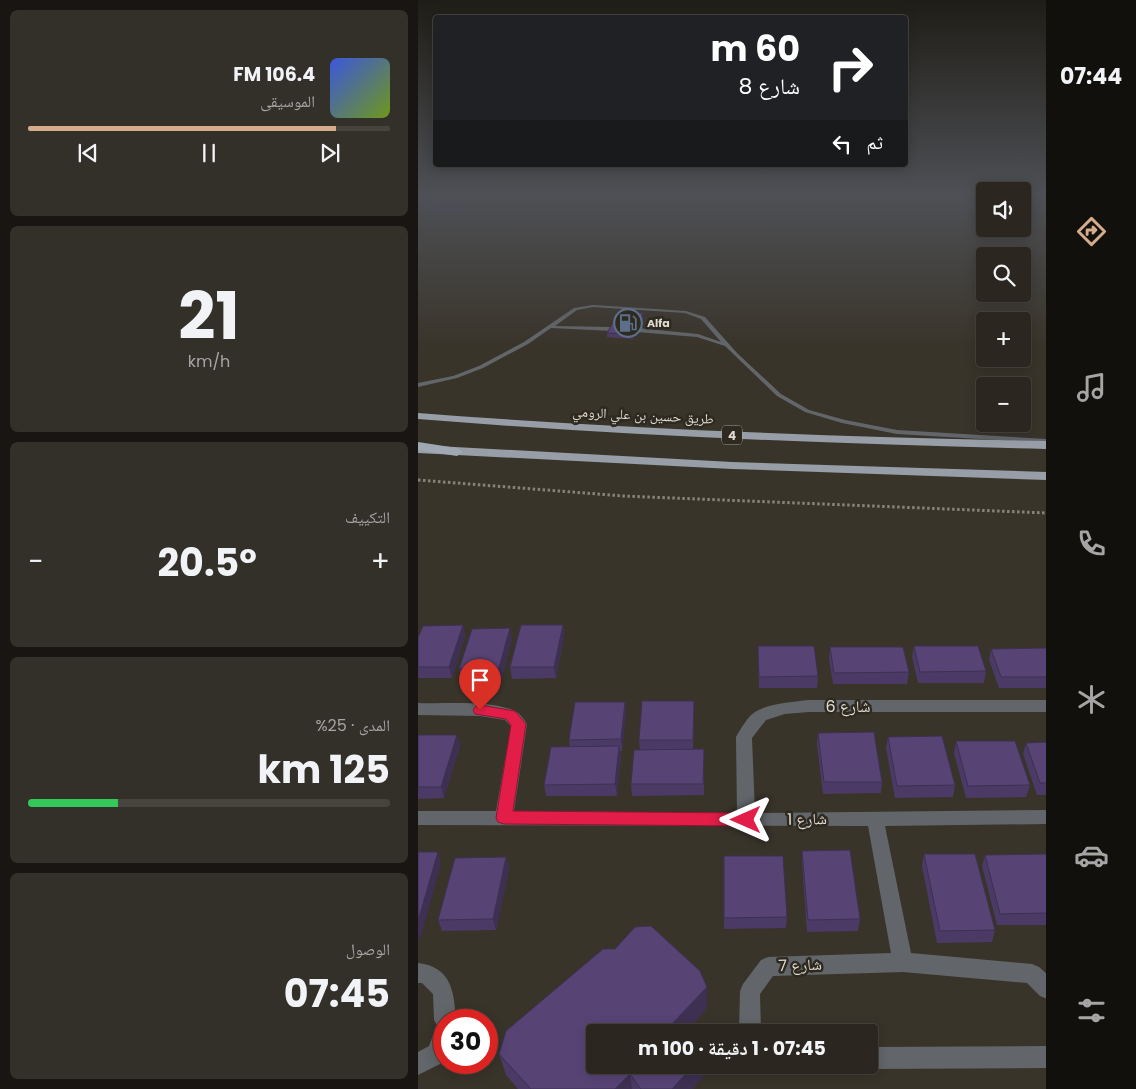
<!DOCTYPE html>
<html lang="ar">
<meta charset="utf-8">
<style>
body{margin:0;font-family:Poppins,"Noto Naskh Arabic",sans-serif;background:#332f29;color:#f1f3f6;direction:rtl;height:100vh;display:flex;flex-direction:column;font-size:19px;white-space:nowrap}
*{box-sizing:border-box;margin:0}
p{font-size:16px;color:#a6a5a5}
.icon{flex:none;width:28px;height:28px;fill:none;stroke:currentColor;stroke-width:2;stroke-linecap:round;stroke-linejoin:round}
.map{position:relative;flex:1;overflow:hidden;direction:ltr}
.side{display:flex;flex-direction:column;gap:10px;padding:10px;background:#181512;width:418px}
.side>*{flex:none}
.banner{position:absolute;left:15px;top:15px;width:475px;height:152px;border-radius:5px;box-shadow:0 2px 12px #0003,0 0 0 1px #47443e;direction:rtl;background:#202124;color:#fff;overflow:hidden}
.buttons{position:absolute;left:558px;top:182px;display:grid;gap:10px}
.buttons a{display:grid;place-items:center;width:55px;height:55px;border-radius:5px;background:#2b2720;box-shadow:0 2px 12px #0003,0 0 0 1px #47443e;font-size:25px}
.speed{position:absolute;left:15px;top:1009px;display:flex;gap:10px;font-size:25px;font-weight:700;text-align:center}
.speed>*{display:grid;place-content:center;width:65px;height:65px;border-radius:50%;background:#2b2720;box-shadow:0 2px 12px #0003,0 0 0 1px #47443e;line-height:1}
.speed .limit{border:8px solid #d22;background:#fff;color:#111}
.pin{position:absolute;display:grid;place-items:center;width:42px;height:42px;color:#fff;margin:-51px -21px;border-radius:50% 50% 50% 0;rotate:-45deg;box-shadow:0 0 5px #0007}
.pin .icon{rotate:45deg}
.me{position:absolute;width:55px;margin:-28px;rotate:270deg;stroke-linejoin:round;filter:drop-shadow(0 0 4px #0008)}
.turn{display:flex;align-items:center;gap:18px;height:105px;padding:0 25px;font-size:22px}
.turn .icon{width:65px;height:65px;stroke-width:2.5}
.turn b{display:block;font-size:35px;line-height:42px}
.then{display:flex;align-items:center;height:48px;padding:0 25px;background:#0003;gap:10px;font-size:19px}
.big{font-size:38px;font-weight:700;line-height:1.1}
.side .tile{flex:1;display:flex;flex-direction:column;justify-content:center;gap:8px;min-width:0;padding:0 18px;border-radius:8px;background:#332f29}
.side .dial{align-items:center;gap:0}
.dial b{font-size:65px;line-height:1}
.song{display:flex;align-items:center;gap:15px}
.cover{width:60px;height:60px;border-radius:8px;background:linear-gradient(135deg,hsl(230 70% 55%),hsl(80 70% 35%))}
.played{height:5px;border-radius:2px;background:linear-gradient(90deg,#d6ab8b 85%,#47443e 85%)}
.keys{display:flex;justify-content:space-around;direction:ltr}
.heat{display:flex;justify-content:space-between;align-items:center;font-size:28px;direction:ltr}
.charge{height:8px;border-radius:4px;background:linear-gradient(90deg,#34c759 25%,#47443e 0)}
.trip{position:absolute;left:168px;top:1024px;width:292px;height:50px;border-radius:5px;background:#2b2720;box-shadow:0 2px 12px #0003,0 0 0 1px #47443e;font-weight:700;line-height:50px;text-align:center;direction:rtl}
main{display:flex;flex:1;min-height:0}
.tab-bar{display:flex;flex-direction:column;width:90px;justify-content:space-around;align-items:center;background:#11100d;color:#a6a5a5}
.tab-bar .icon{width:35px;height:35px}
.tab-bar .active{color:#d6ab8b}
.tab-bar b{font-size:22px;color:#f1f3f6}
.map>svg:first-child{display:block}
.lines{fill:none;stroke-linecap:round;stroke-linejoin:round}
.path{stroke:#87837b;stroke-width:3;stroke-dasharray:2.5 2.5;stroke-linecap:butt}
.service{fill:#62666a;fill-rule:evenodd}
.minor{fill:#62666a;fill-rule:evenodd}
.trunk{fill:#989ea8;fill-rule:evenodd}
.motorway{fill:#a0a8b3;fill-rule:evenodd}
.wall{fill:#4b3a65}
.shaded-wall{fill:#3d3052}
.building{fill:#574475;stroke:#3d3052}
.route{fill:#e11d48;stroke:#92132f}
.labels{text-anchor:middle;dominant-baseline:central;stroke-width:5;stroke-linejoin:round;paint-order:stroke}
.far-poi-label{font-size:11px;font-weight:bold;fill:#dfdcd5;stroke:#2f2a20;text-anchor:start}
.shield{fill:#2f2a20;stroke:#aaa79f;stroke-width:1}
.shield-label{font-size:12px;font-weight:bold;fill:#dfdcd5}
.street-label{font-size:14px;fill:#dfdcd5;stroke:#2f2a20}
.near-street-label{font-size:16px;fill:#dfdcd5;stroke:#2f2a20}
</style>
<main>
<nav class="tab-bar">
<b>07:44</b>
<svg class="icon active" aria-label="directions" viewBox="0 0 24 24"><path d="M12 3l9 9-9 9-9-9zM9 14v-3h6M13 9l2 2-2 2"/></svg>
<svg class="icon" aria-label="music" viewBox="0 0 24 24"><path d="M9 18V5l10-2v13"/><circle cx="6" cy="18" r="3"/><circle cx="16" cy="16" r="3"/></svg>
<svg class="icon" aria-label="phone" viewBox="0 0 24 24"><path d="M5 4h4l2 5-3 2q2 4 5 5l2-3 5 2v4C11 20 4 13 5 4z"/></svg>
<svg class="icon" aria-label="climate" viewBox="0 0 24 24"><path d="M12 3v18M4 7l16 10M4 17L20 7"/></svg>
<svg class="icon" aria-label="car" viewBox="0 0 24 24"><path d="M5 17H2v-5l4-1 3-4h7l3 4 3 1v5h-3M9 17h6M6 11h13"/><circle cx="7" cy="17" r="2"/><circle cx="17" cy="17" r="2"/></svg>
<svg class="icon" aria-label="filters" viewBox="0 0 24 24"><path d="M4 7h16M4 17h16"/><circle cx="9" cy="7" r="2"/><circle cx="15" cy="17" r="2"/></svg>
</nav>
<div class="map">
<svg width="629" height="1089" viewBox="0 0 629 1089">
<rect width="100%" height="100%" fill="#39342a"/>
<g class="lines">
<!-- path -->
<path class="path" d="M 0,480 L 205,496 L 629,513"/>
<!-- service -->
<path class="service" d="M 175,305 L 268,311 L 287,317 L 319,353 L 363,394 L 391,410 L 427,420 L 479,430 L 629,439 L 629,443 L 479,434 L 424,423 L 387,412 L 359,396 L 307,346 L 279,337 L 219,332 L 216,330 L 219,328 L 280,334 L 303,342 L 283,319 L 267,313 L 175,307 L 159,310 L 137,326 L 194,327 L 197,329 L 194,331 L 133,328 L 110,344 L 65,368 L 39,378 L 0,387 L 0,383 L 35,376 L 61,366 L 106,342 L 156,308 Z"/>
<!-- minor -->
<path class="minor" d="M 391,700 L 629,700 L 629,712 L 391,712 L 367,714 L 348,720 L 334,738 L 337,813 L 629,810 L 629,824 L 467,826 L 493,953 L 614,964 L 621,967 L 629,974 L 629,999 L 622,996 L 609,983 L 485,972 L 355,976 L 342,994 L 343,1032 L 321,1032 L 322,991 L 325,984 L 343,960 L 350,957 L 473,953 L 450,826 L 0,825 L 0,811 L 78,811 L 93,726 L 87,720 L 62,716 L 0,715 L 0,703 C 28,704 69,700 95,710 C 101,712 106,719 109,724 L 96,811 L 319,813 L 318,737 C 322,730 330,716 337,712 C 351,703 375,702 391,700 Z
M 0,963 C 34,967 36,992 38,1020 L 26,1020 L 26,1062 L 0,1075 L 0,1052 L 11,1046 L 19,1025 L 16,1020 L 15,994 L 4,983 L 0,983 Z
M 629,1046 L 629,1068 L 451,1069 L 443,1065 L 451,1065 L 451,1047 Z"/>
<!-- trunk -->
<path class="trunk" d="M 0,413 C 209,429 419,437 629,441 L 629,449 C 419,444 209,436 0,419 Z
M 0,445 L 314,462 L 629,472 L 629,480 L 314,469 L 0,453 Z"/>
<!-- motorway -->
<path class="motorway" d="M 0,442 L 39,448 L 45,452 L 39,456 L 0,450 Z"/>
</g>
<!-- wall -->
<path class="wall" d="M 0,196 L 38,196 L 44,201 L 46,211 L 18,215 L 0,200 Z
M 226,318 L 215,339 L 189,337 L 189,333 Z
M 45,625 L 47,636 L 34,678 L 0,678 L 0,638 Z
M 145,625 L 146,636 L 138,678 L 94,679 L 92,667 Z
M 94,639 L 83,680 L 43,680 L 41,669 Z
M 340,646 L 400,676 L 399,688 L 341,688 Z
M 496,646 L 568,671 L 566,683 L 500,683 L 494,657 Z
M 412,647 L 491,672 L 489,684 L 415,684 L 411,659 Z
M 629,648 L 629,688 L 581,688 L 571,660 L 573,649 Z
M 207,702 L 208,713 L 204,751 L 202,751 L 203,757 L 199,796 L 128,796 L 126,785 L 152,747 L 151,740 Z
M 276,712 L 275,749 L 286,749 L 286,795 L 214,796 L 213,784 L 222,750 L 221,740 Z
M 400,733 L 464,782 L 463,793 L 405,794 L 399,744 Z
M 0,735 L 39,735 L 42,746 L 26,798 L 0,799 Z
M 470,737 L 537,785 L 535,797 L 477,798 L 468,748 Z
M 538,741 L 612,785 L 608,797 L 548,798 L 536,753 Z
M 629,742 L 629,795 L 619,795 L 605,754 L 608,743 Z
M 384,851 L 442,919 L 440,931 L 389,932 L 384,863 Z
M 506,854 L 577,930 L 574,942 L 519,943 L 504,866 Z
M 629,854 L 629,925 L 579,925 L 564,866 L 567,855 Z
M 306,856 L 369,917 L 368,928 L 306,929 Z
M 88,857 L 91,869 L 78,930 L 24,931 L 20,920 Z
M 233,926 L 282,971 L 289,987 L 289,1008 L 268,1032 L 176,1032 L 176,1065 L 284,1065 L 285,1077 L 274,1089 L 100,1089 L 88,1075 L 81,1054 L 88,1031 L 185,949 L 197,949 L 217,927 Z"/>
<!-- shaded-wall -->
<path class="shaded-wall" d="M 44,201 L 46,211 L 18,215 L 16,205 Z
M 225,313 L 226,318 L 215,339 L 214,334 Z
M 45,625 L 47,636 L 34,678 L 31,667 Z
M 145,625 L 146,636 L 138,678 L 136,667 Z
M 92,628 L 94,639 L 83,680 L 81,668 Z
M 207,702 L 208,713 L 204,751 L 203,739 Z
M 39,735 L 42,746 L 26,798 L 23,787 Z
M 201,746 L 203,757 L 199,796 L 197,784 Z
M 20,852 L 23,864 L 2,940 L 0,935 L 0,921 Z
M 88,857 L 91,869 L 78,930 L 75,919 Z
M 289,987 L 289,1008 L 268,1032 L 254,1032 L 253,1025 Z
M 276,1065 L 284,1065 L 285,1077 L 274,1089 L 254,1089 Z
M 212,1074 L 214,1089 L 197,1089 Z"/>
<!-- building -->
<path class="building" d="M 4,196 L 38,196 L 44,201 L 16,205 Z
M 201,312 L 225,313 L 214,334 L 189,333 Z
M 45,625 L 31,667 L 0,667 L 0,638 L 5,626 Z
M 103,625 L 145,625 L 136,667 L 92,667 Z
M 92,628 L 81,668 L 41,669 L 54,629 Z
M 340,646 L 396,646 L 400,676 L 341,677 Z
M 496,646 L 560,646 L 568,671 L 502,672 Z
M 412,647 L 485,647 L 491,672 L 416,673 Z
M 629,648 L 629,677 L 583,677 L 573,649 Z
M 224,701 L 276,701 L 275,740 L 221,740 Z
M 157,702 L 207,702 L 203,739 L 151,740 Z
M 456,732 L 464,782 L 406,782 L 400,733 Z
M 0,735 L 39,735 L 23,787 L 0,787 Z
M 524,736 L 537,785 L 479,786 L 470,737 Z
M 538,741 L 597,741 L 612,785 L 550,786 Z
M 629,742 L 629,783 L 622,783 L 608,743 Z
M 201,746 L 197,784 L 126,785 L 133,747 Z
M 286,749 L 285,784 L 213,784 L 216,750 Z
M 432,850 L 442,919 L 390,920 L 384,851 Z
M 0,852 L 20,852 L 0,921 Z
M 506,854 L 557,854 L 577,930 L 522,931 Z
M 629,854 L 629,913 L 582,914 L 567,855 Z
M 306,856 L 365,856 L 369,917 L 306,918 Z
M 88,857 L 75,919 L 20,920 L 37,858 Z
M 233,926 L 282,971 L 289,987 L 253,1025 L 261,1032 L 176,1032 L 176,1065 L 276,1065 L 254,1089 L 223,1089 L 212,1074 L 197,1089 L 113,1089 L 81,1054 L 88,1031 L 185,949 L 197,949 L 217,927 Z"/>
<!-- sky -->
<linearGradient id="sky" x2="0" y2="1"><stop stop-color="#1f1d17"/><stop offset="0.56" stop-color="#4e5055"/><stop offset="1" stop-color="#4e5055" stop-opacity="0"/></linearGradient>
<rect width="629" height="348" fill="url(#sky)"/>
<!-- route -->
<path class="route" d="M 62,705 L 97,711 L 108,724 L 95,811 L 328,813 L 333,815 L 336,820 L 333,825 L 328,826 L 86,824 L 80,822 L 78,818 L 93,725 L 88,719 L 57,714 L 55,710 L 57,707 Z"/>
<!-- icons -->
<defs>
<symbol id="fuel-ring" viewBox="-11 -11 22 22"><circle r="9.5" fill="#2f2a20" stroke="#5c6f8a" stroke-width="1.5"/><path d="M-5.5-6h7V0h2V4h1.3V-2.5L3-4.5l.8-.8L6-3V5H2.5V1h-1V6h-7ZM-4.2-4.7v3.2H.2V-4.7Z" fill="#5c6f8a"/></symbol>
</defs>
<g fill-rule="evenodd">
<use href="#fuel-ring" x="194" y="307" width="32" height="32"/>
</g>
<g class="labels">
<!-- far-poi labels -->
<g class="far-poi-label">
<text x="229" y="323">Alfa</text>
</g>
<!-- shield labels -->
<rect class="shield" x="304" y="425.5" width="20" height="19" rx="4"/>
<g class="shield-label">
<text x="314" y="435">4</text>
</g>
<!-- street labels -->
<g class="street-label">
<text transform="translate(225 415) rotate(3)">طريق حسين بن علي الرومي</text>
</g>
<!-- near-street labels -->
<g class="near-street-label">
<text x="430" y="706">شارع 6</text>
<text transform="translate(389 819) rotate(-1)">شارع 1</text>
<text transform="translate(382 965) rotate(-2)">شارع 7</text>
</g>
</g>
</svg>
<div class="buttons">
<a><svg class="icon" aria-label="sound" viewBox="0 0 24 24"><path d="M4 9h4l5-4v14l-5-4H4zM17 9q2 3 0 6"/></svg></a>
<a><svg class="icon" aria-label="search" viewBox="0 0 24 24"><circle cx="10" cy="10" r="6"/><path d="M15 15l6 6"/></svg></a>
<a>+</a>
<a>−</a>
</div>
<div class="speed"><div class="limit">30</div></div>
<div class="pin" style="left:62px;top:710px;background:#d93025"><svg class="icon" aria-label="arrive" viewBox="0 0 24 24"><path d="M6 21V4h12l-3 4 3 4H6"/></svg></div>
<svg class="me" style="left:328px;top:820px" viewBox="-20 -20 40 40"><path d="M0-17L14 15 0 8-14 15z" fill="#e11d48" stroke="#fff" stroke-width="4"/></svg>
<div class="trip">07:45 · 1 دقيقة · 100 m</div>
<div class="banner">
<div class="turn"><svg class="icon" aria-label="right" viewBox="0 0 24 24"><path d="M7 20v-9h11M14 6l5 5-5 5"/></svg><div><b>60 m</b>شارع 8</div></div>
<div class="then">ثم<svg class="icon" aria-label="left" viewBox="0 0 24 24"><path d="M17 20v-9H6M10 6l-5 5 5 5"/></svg></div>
</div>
</div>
<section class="side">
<div class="tile">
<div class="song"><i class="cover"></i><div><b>106.4 FM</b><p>الموسيقى</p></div></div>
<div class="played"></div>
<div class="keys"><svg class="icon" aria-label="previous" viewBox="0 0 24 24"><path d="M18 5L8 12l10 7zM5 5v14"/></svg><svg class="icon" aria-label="pause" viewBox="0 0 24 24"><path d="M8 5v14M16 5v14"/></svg><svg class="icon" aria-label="next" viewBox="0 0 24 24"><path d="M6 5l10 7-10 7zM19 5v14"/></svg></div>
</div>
<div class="tile dial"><b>21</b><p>km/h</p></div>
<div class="tile"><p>التكييف</p>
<div class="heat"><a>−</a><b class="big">20.5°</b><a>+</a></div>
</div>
<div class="tile"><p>المدى · 25%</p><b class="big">125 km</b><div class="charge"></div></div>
<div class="tile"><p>الوصول</p><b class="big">07:45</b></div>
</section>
</main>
